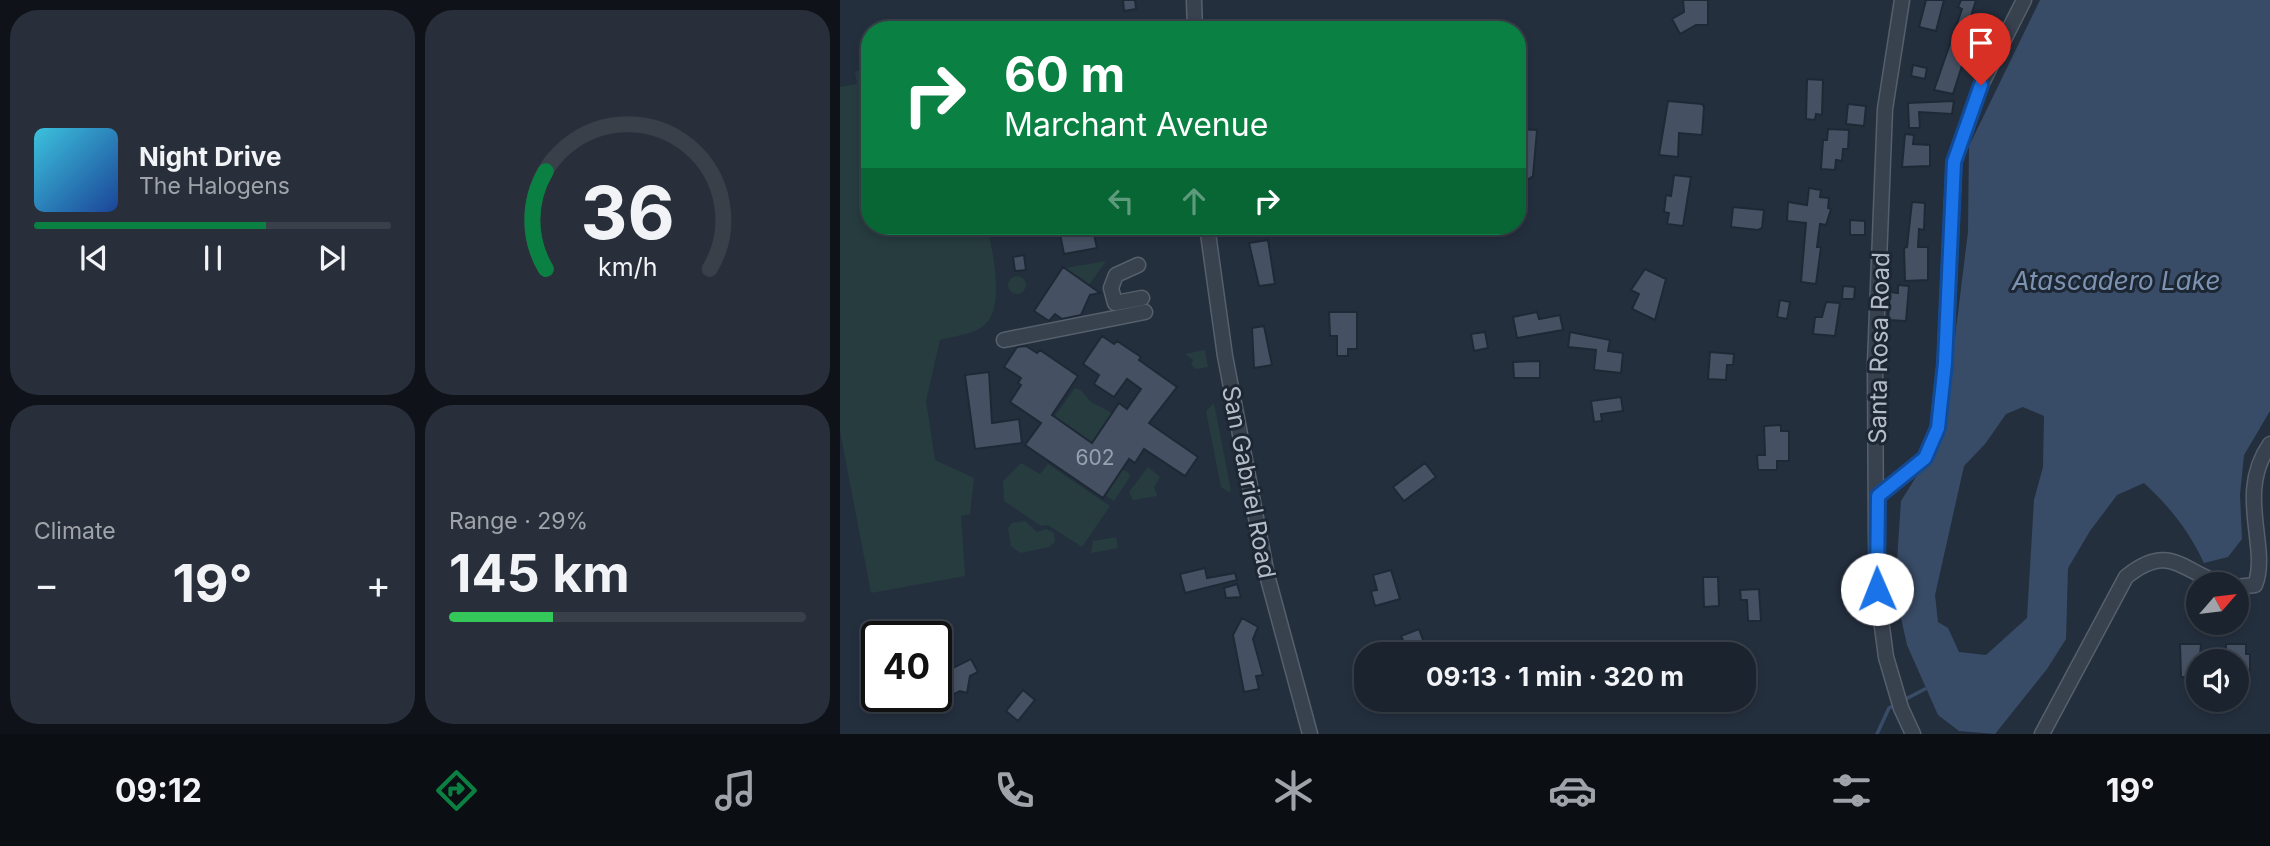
<!DOCTYPE html>
<meta charset="utf-8">
<style>
body{margin:0;font-family:Inter,sans-serif;background:#282f3a;color:#f1f3f6;height:100vh;display:flex;flex-direction:column;font-size:26px;white-space:nowrap}
*{box-sizing:border-box;margin:0}
p{font-size:23px;color:#a0a4aa}
.icon{flex:none;width:38px;height:38px;fill:none;stroke:currentColor;stroke-width:2;stroke-linecap:round;stroke-linejoin:round}
.map{position:relative;flex:1;overflow:hidden}
.details{display:flex;flex-direction:column;gap:10px;padding:10px;background:#0f1319;width:840px}
.details>*{flex:none}
.guide{position:absolute;left:21px;top:21px;width:665px;height:214px;border-radius:28px;box-shadow:0 4px 10px #0003,0 0 0 2px #39404a;background:#0b8043;color:#fff;overflow:hidden}
.needle{width:46px;rotate:62deg}
.buttons{position:absolute;left:1346px;top:572px;display:grid;gap:14px}
.buttons a{display:grid;place-items:center;width:63px;height:63px;border-radius:50%;background:#1b232e;box-shadow:0 4px 10px #0003,0 0 0 2px #39404a;font-size:35px}
.speed{position:absolute;left:21px;top:621px;display:flex;gap:14px;font-size:35px;font-weight:700;text-align:center}
.speed>*{display:grid;place-content:center;width:91px;height:91px;border-radius:50%;background:#1b232e;box-shadow:0 4px 10px #0003,0 0 0 2px #39404a;line-height:1}
.speed .limit{border:4px solid #111;border-radius:10px;background:#fff;color:#111}
.pin{position:absolute;display:grid;place-items:center;width:60px;height:60px;color:#fff;margin:-72px -30px;border-radius:50% 50% 50% 0;rotate:-45deg;box-shadow:0 0 7px #0007}
.pin .icon{rotate:45deg}
.me{position:absolute;width:77px;margin:-38px;rotate:359deg;stroke-linejoin:round;filter:drop-shadow(0 0 5px #0008)}
.turn{display:flex;align-items:center;gap:24px;height:147px;padding:0 28px;font-size:32px}
.turn .icon{width:91px;height:91px;stroke-width:2.5}
.turn b{display:block;font-size:49px;line-height:60px}
.lanes{display:flex;align-items:center;height:66px;padding:0 28px;background:#0003;justify-content:center;gap:35px;direction:ltr}
.lanes .off{opacity:.35}
.big{font-size:52px;font-weight:700;line-height:1.1}
.details .card{flex:1;display:flex;flex-direction:column;justify-content:center;gap:10px;min-width:0;padding:0 24px;border-radius:28px;background:#282f3a}
.details .dial{align-items:center;gap:0}
.dial svg{height:182px;overflow:visible;fill:none;stroke:#39404a;stroke-width:7;stroke-linecap:round;text-anchor:middle}
.dial text{fill:#f1f3f6;stroke:none}
.song{display:flex;align-items:center;gap:21px}
.cover{width:84px;height:84px;border-radius:10px;background:linear-gradient(135deg,hsl(190 70% 55%),hsl(220 70% 35%))}
.played{height:7px;border-radius:4px;background:linear-gradient(90deg,#0b8043 65%,#39404a 65%)}
.keys{display:flex;justify-content:space-around;direction:ltr}
.heat{display:flex;justify-content:space-between;align-items:center;font-size:38px;direction:ltr}
.charge{height:10px;border-radius:5px;background:linear-gradient(90deg,#34c759 29%,#39404a 0)}
.details .tiles{flex:1;display:grid;gap:10px;grid-template-columns:repeat(2,1fr)}
.trip{position:absolute;left:514px;top:642px;width:402px;height:70px;border-radius:28px;background:#1b232e;box-shadow:0 4px 10px #0003,0 0 0 2px #39404a;font-weight:700;line-height:70px;text-align:center}
.dock{display:flex;height:112px;justify-content:space-around;align-items:center;background:#0b0e12;color:#a0a4aa}
.dock .icon{width:49px;height:49px}
.dock .current{color:#0b8043}
.dock b{font-size:32px;color:#f1f3f6}
main{display:flex;flex:1;min-height:0}
.map>svg:first-child{display:block}
.green{fill:#263c3f}
.water{fill:#394c67;fill-rule:evenodd}
.lines{fill:none;stroke-linecap:round;stroke-linejoin:round}
.stream{stroke:#394c67;stroke-width:3.5}
.building{fill:#455162;stroke:#1f2835;stroke-width:2}
.minor-casing{stroke:#565f6c;stroke-width:17}
.minor{stroke:#38414e;stroke-width:14}
.route-casing{stroke:#114b97;stroke-width:18}
.route{stroke:#1a73e8;stroke-width:12}
.labels{text-anchor:middle;dominant-baseline:central;stroke-width:6;stroke-linejoin:round;paint-order:stroke}
.number-label{font-size:21px;fill:#98a1af}
.street-label{font-size:24px;fill:#b4bcc9;stroke:#1d2633}
.water-label{font-size:26px;font-style:italic;fill:#7c92b1;stroke:#1d2633}
</style>
<main>
<section class="details">
<div class="tiles">
<div class="card">
<div class="song"><i class="cover"></i><div><b>Night Drive</b><p>The Halogens</p></div></div>
<div class="played"></div>
<div class="keys"><svg class="icon" aria-label="previous" viewBox="0 0 24 24"><path d="M18 5L8 12l10 7zM5 5v14"/></svg><svg class="icon" aria-label="pause" viewBox="0 0 24 24"><path d="M8 5v14M16 5v14"/></svg><svg class="icon" aria-label="next" viewBox="0 0 24 24"><path d="M6 5l10 7-10 7zM19 5v14"/></svg></div>
</div>
<div class="card dial"><svg viewBox="0 0 100 80">
<path d="M14 69A42 42 0 1 1 86 69"/>
<path d="M14 69A42 42 0 0 1 14 26" stroke="#0b8043"/>
<text x="50" y="56" font-size="32" font-weight="700">36</text>
<text x="50" y="72" font-size="11">km/h</text>
</svg></div>
<div class="card"><p>Climate</p>
<div class="heat"><a>−</a><b class="big">19°</b><a>+</a></div>
</div>
<div class="card"><p>Range · 29%</p><b class="big">145 km</b><div class="charge"></div></div>
</div>
</section>
<div class="map">
<svg width="1430" height="734" viewBox="0 0 1430 734">
<rect width="100%" height="100%" fill="#242f3e"/>
<!-- green -->
<path class="green" d="M 30,69 L 30,226 L 147,226 C 152,250 167,310 142,327 C 131,335 113,336 100,340 L 86,401 L 95,460 L 134,478 L 130,514 L 121,516 L 125,576 L 31,593 L 0,431 L 0,87 L 17,84 L 15,71 Z
M 266,261 L 249,285 L 225,268 Z
M168 285a9 9 0 1 1 18 0a9 9 0 1 1-18 0Z
M 365,350 L 368,367 L 356,369 L 351,365 L 353,360 L 345,354 Z
M 235,388 L 241,390 L 251,402 L 272,413 L 252,443 L 214,417 Z
M 374,403 L 391,491 L 388,492 L 381,487 L 366,411 Z
M 181,463 L 200,474 L 208,464 L 270,506 L 242,547 L 208,525 L 201,526 L 164,501 L 163,481 Z
M 308,467 L 320,477 L 314,487 L 317,496 L 293,500 L 289,492 Z
M 283,469 L 291,475 L 274,501 L 265,495 Z
M 185,521 L 197,532 L 206,529 L 214,533 L 215,542 L 209,547 L 180,553 L 171,546 L 168,528 L 172,523 Z
M 276,537 L 278,548 L 251,553 L 253,541 Z"/>
<!-- water -->
<path class="water" d="M 1200,0 L 1430,0 L 1430,411 L 1404,455 L 1400,495 L 1402,539 L 1388,557 L 1364,563 C 1349,531 1330,507 1304,483 L 1277,495 L 1250,531 L 1228,568 L 1226,639 L 1207,669 L 1155,734 L 1119,731 L 1098,715 L 1067,645 L 1055,591 L 1061,501 L 1103,434 L 1128,232 L 1129,146 ZM 1183,407 L 1204,416 L 1203,467 L 1194,500 L 1187,618 L 1146,655 L 1119,652 L 1108,628 L 1098,622 L 1095,595 L 1124,466 L 1145,444 L 1166,414 Z"/>
<g class="lines">
<!-- stream -->
<path class="stream" d="M 1062,701 L 1085,689
M 1037,734 L 1049,708 L 1055,705"/>
</g>
<!-- building -->
<path class="building" d="M 283,0 L 295,0 L 296,9 L 284,11 Z
M 843,0 L 868,0 L 868,25 L 856,25 L 840,34 L 832,19 L 844,12 Z
M 1086,0 L 1104,0 L 1096,31 L 1079,27 Z
M 1121,0 L 1136,0 L 1129,23 L 1142,32 L 1133,56 L 1126,53 L 1113,94 L 1094,90 L 1122,9 L 1118,7 Z
M 1073,65 L 1087,68 L 1085,79 L 1071,76 Z
M 967,79 L 983,80 L 982,115 L 976,114 L 975,120 L 966,119 Z
M 828,101 L 862,104 L 864,107 L 862,135 L 839,133 L 838,157 L 819,155 Z
M 1114,101 L 1112,114 L 1079,112 L 1080,128 L 1069,128 L 1068,103 Z
M 1008,104 L 1026,106 L 1024,126 L 1006,124 Z
M 677,129 L 697,130 L 693,176 L 689,179 L 677,178 Z
M 988,129 L 1009,130 L 1008,149 L 1003,149 L 1002,161 L 996,160 L 995,170 L 981,169 L 983,140 L 987,140 Z
M 1065,134 L 1074,135 L 1073,144 L 1090,145 L 1090,166 L 1062,167 Z
M 834,175 L 851,177 L 843,226 L 827,224 L 829,213 L 824,212 L 826,195 L 831,196 Z
M 969,188 L 981,190 L 980,197 L 989,198 L 988,208 L 991,209 L 986,225 L 980,224 L 977,247 L 981,247 L 976,284 L 961,282 L 966,223 L 947,221 L 948,202 L 967,205 Z
M 1072,202 L 1085,203 L 1084,230 L 1079,229 L 1078,247 L 1088,247 L 1088,280 L 1065,281 L 1064,248 L 1067,247 Z
M 893,207 L 924,210 L 922,228 L 918,230 L 891,227 Z
M 1010,220 L 1025,221 L 1025,235 L 1010,235 Z
M 238,226 L 252,226 L 257,248 L 224,254 L 219,229 Z
M 428,240 L 435,284 L 419,286 L 409,243 Z
M 184,255 L 186,270 L 175,271 L 173,257 Z
M 223,267 L 260,293 L 250,295 L 241,315 L 222,319 L 215,314 L 209,321 L 194,311 Z
M 805,269 L 826,279 L 815,320 L 792,309 L 799,294 L 791,290 Z
M 1058,285 L 1069,286 L 1066,321 L 1048,320 L 1050,292 L 1058,293 Z
M 1003,286 L 1015,287 L 1014,299 L 1002,299 Z
M 940,300 L 950,302 L 947,319 L 937,317 Z
M 986,302 L 1000,303 L 995,336 L 973,334 L 975,317 L 982,317 Z
M 489,312 L 517,312 L 517,349 L 508,349 L 508,356 L 497,356 L 497,336 L 490,336 Z
M 697,312 L 699,319 L 720,315 L 723,330 L 677,338 L 673,317 Z
M 424,326 L 432,365 L 414,368 L 412,328 Z
M 645,332 L 648,348 L 634,351 L 631,334 Z
M 730,332 L 770,340 L 768,351 L 783,353 L 781,373 L 754,370 L 756,350 L 728,347 Z
M 262,336 L 274,344 L 277,341 L 301,357 L 299,360 L 337,387 L 309,423 L 358,457 L 345,476 L 304,449 L 295,463 L 289,459 L 263,498 L 185,445 L 201,423 L 170,402 L 181,385 L 178,383 L 181,378 L 164,367 L 177,347 L 186,346 L 197,353 L 200,350 L 238,376 L 212,415 L 252,443 L 279,403 L 287,409 L 301,389 L 287,379 L 274,397 L 254,384 L 259,375 L 243,364 Z
M 870,352 L 894,354 L 893,365 L 887,365 L 886,380 L 868,379 Z
M 700,361 L 700,378 L 674,378 L 673,362 Z
M 149,372 L 152,423 L 179,419 L 182,443 L 135,449 L 125,375 Z
M 781,397 L 783,411 L 761,414 L 762,421 L 754,422 L 751,401 Z
M 941,425 L 941,431 L 949,431 L 949,461 L 937,461 L 937,470 L 918,470 L 917,455 L 925,455 L 924,426 Z
M 585,463 L 596,477 L 564,501 L 553,487 Z
M 365,568 L 367,578 L 395,573 L 397,580 L 345,593 L 340,574 Z
M 551,570 L 560,599 L 535,606 L 531,591 L 537,590 L 533,575 Z
M 863,577 L 878,577 L 879,606 L 864,607 Z
M 397,584 L 401,597 L 386,598 L 384,588 Z
M 919,589 L 921,621 L 908,621 L 907,600 L 901,600 L 900,590 Z
M 402,618 L 418,627 L 413,639 L 423,675 L 416,676 L 419,689 L 404,692 L 393,635 Z
M 579,629 L 588,654 L 569,654 L 561,636 Z
M 1340,644 L 1361,644 L 1358,677 L 1341,677 Z
M 1386,644 L 1406,644 L 1406,654 L 1410,654 L 1410,685 L 1397,685 L 1396,662 L 1386,662 Z
M 131,659 L 138,672 L 130,676 L 127,693 L 120,691 L 104,699 L 96,684 L 96,676 Z
M 183,690 L 195,700 L 178,721 L 166,711 Z
M 638,700 L 672,700 L 672,701 L 642,712 Z"/>
<g class="lines">
<defs>
<path id="minor" d="M 354,0 L 355,30
M 1062,0 L 1045,109 L 1035,363 L 1036,534 L 1037,589 L 1046,657 L 1061,708 L 1073,734
M 367,226 L 385,356 L 427,575 L 470,734
M 298,265 L 276,275 L 271,288 L 275,303 L 302,298
M 164,340 L 305,312
M 1038,496 L 1085,458 L 1098,428 L 1105,363 L 1114,162 L 1141,85 L 1184,0
M 1396,587 L 1415,585 C 1430,547 1395,494 1430,444
M 1202,734 L 1286,577 C 1328,543 1340,569 1381,584"/>
</defs>
<!-- minor casing -->
<use href="#minor" class="minor-casing"/>
<!-- minor -->
<use href="#minor" class="minor"/>
</g>
<g class="lines">
<defs>
<path id="route" d="M 1037,589 L 1038,496 L 1085,458 L 1098,428 L 1105,363 L 1114,162 L 1141,85"/>
</defs>
<!-- route casing -->
<use href="#route" class="route-casing"/>
<!-- route -->
<use href="#route" class="route"/>
</g>
<g class="labels">
<!-- number labels -->
<g class="number-label">
<text x="255" y="457">602</text>
</g>
<!-- street labels -->
<g class="street-label">
<text transform="translate(1039 348) rotate(-89)">Santa Rosa Road</text>
<text transform="translate(409 482) rotate(79)">San Gabriel Road</text>
</g>
<!-- water labels -->
<g class="water-label">
<text x="1276" y="280">Atascadero Lake</text>
</g>
</g>
</svg>
<div class="buttons">
<a><svg class="needle" viewBox="-14 -14 28 28"><path d="M0-13l5 13h-10z" fill="#e53935"/><path d="M0 13l5-13h-10z" fill="#a0a4aa"/></svg></a>
<a><svg class="icon" aria-label="sound" viewBox="0 0 24 24"><path d="M4 9h4l5-4v14l-5-4H4zM17 9q2 3 0 6"/></svg></a>
</div>
<div class="speed"><div class="limit">40</div></div>
<div class="pin" style="left:1141px;top:85px;background:#d93025"><svg class="icon" aria-label="arrive" viewBox="0 0 24 24"><path d="M6 21V4h12l-3 4 3 4H6"/></svg></div>
<svg class="me" style="left:1037px;top:589px" viewBox="-20 -20 40 40"><circle r="19" fill="#fff"/><path d="M0-13L10 11 0 6-10 11z" fill="#1a73e8"/></svg>
<div class="trip">09:13 · 1 min · 320 m</div>
<div class="guide">
<div class="turn"><svg class="icon" aria-label="right" viewBox="0 0 24 24"><path d="M7 20v-9h11M14 6l5 5-5 5"/></svg><div><b>60 m</b>Marchant Avenue</div></div>
<div class="lanes"><svg class="icon off" aria-label="left" viewBox="0 0 24 24"><path d="M17 20v-9H6M10 6l-5 5 5 5"/></svg><svg class="icon off" aria-label="ahead" viewBox="0 0 24 24"><path d="M12 20V5M6 11l6-6 6 6"/></svg><svg class="icon" aria-label="right" viewBox="0 0 24 24"><path d="M7 20v-9h11M14 6l5 5-5 5"/></svg></div>
</div>
</div>
</main>
<nav class="dock">
<b>09:12</b>
<svg class="icon current" aria-label="directions" viewBox="0 0 24 24"><path d="M12 3l9 9-9 9-9-9zM9 14v-3h6M13 9l2 2-2 2"/></svg>
<svg class="icon" aria-label="music" viewBox="0 0 24 24"><path d="M9 18V5l10-2v13"/><circle cx="6" cy="18" r="3"/><circle cx="16" cy="16" r="3"/></svg>
<svg class="icon" aria-label="phone" viewBox="0 0 24 24"><path d="M5 4h4l2 5-3 2q2 4 5 5l2-3 5 2v4C11 20 4 13 5 4z"/></svg>
<svg class="icon" aria-label="climate" viewBox="0 0 24 24"><path d="M12 3v18M4 7l16 10M4 17L20 7"/></svg>
<svg class="icon" aria-label="car" viewBox="0 0 24 24"><path d="M5 17H2v-5l4-1 3-4h7l3 4 3 1v5h-3M9 17h6M6 11h13"/><circle cx="7" cy="17" r="2"/><circle cx="17" cy="17" r="2"/></svg>
<svg class="icon" aria-label="filters" viewBox="0 0 24 24"><path d="M4 7h16M4 17h16"/><circle cx="9" cy="7" r="2"/><circle cx="15" cy="17" r="2"/></svg>
<b>19°</b>
</nav>
